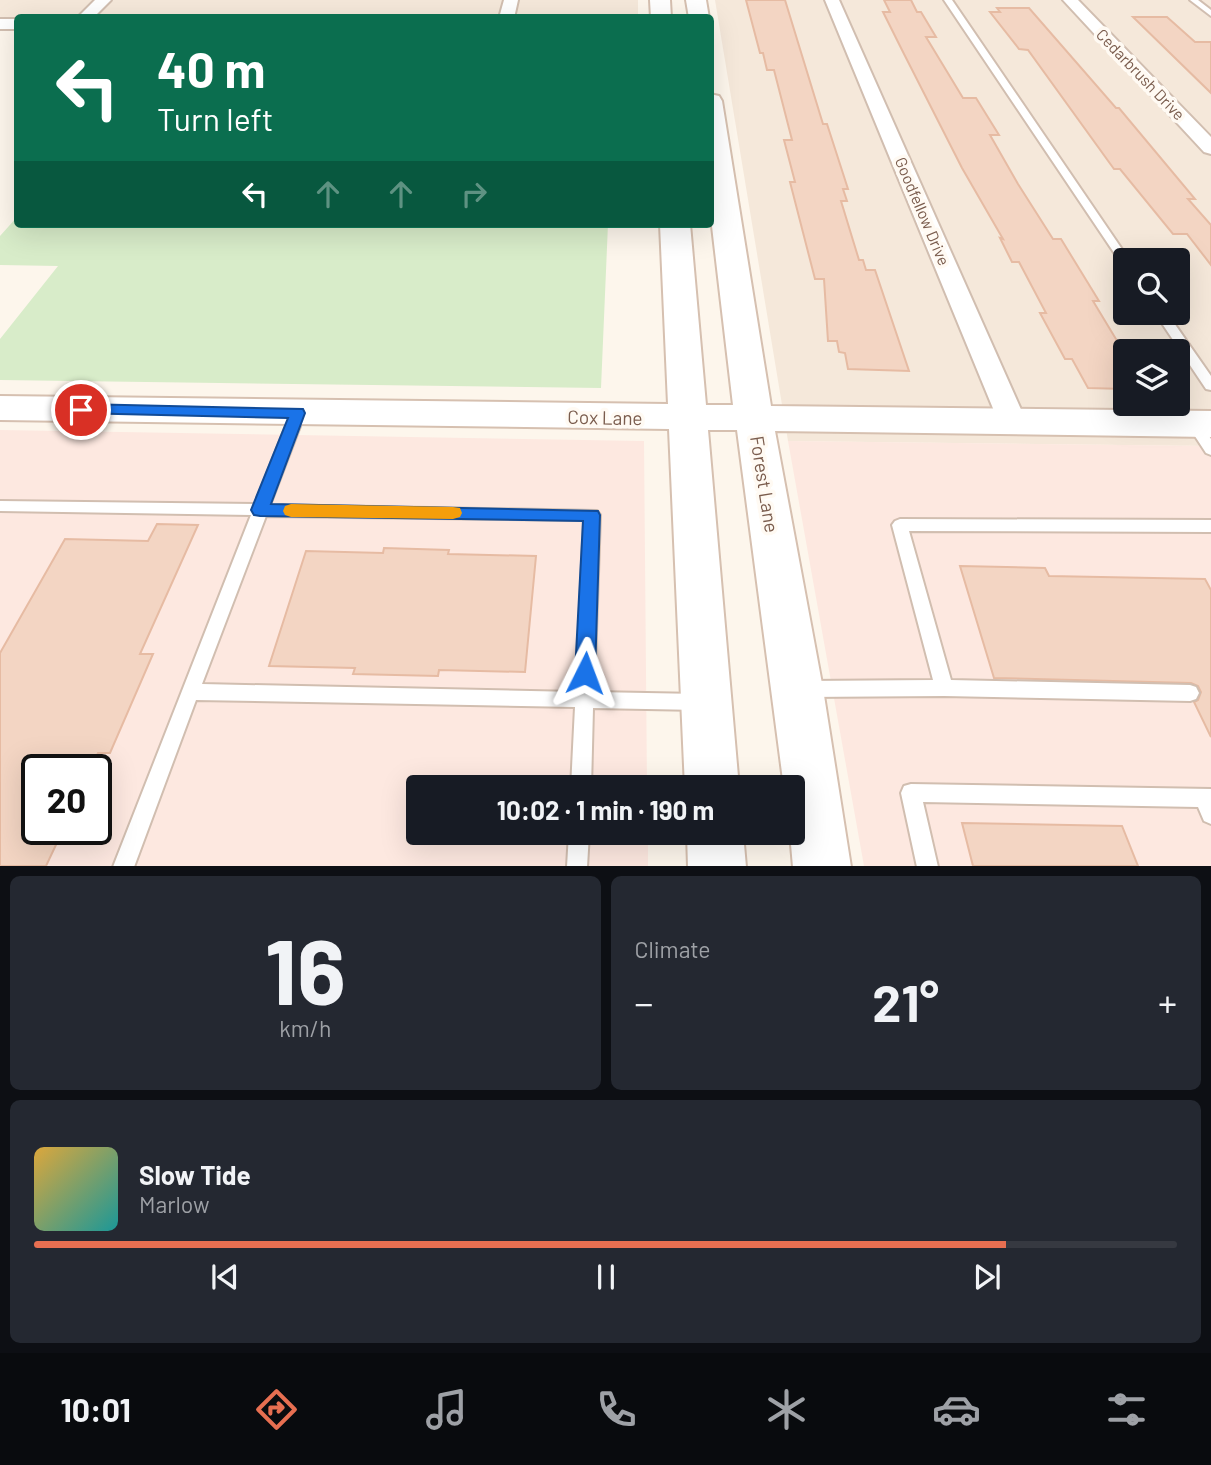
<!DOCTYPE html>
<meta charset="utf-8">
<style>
body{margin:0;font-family:Barlow,sans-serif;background:#242831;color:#f1f3f6;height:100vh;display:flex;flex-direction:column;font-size:26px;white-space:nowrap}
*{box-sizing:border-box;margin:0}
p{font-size:23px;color:#9ea1a6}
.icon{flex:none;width:38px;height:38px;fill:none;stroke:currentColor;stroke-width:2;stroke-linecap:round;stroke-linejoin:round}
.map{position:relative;height:866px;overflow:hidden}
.drawer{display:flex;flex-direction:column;gap:10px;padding:10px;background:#0d0f14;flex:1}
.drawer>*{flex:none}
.hud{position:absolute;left:14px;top:14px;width:700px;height:214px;border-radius:7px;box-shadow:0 7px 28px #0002;background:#0b6e4f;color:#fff;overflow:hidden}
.buttons{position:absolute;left:1113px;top:248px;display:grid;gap:14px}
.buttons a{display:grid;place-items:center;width:77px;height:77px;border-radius:7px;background:#171b24;box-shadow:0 7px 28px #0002;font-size:35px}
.speed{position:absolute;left:21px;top:754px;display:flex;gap:14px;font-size:35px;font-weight:700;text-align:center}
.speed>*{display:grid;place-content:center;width:91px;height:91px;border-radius:50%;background:#171b24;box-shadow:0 7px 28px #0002;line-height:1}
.speed .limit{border:4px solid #111;border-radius:10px;background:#fff;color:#111}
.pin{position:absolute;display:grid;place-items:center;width:60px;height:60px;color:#fff;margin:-30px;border:4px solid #fff;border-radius:50%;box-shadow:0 2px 7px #0007}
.me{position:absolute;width:77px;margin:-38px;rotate:3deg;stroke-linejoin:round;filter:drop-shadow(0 0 5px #0008)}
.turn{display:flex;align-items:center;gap:24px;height:147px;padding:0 28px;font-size:32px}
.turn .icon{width:91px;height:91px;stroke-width:2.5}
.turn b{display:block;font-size:49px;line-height:60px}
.lanes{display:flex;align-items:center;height:66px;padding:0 28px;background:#0003;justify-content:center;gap:35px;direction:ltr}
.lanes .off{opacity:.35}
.big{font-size:52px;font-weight:700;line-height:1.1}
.drawer .tile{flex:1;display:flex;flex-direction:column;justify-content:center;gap:10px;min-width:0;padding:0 24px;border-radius:10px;background:#242831}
.drawer .dial{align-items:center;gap:0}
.dial b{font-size:91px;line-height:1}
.song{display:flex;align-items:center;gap:21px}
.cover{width:84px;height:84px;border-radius:10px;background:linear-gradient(135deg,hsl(40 70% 55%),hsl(180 70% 35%))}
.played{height:7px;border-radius:4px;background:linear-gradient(90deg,#e76f51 85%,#363941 85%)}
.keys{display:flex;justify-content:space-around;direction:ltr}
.heat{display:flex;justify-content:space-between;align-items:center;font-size:38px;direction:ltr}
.drawer .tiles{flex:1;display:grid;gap:10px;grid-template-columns:1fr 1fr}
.tile:last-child{grid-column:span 2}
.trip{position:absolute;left:406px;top:775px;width:399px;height:70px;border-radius:7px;background:#171b24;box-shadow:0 7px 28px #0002;font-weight:700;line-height:70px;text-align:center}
.tabs{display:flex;height:112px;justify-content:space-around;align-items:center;background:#090b0e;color:#9ea1a6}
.tabs .icon{width:49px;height:49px}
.tabs .selected{color:#e76f51}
.tabs b{font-size:32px;color:#f1f3f6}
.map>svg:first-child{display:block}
.residential{fill:#f5e8da;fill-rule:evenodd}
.commercial{fill:#fde8e0;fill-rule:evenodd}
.green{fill:#d8ecc9}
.building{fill:#f3d5c3;stroke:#e6bba3;stroke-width:2}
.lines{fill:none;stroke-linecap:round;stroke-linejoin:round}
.lane-casing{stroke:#d1beb0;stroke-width:4}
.street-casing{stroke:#d1beb0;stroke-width:4}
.secondary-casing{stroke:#d6c0b0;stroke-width:4}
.lane{fill:#fff;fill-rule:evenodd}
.street{fill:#fff;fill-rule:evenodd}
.secondary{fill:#fff;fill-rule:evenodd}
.route{fill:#1a73e8;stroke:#114b97;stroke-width:2}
.slow{fill:#f59e0b}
.labels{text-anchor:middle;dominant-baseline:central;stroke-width:7;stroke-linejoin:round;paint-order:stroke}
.far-street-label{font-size:16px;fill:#7a5c4d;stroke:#fffaf3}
.street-label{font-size:19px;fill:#7a5c4d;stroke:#fffaf3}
</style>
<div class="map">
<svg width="1211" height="867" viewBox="0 0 1211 867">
<rect width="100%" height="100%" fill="#fdf6ec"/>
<!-- residential -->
<path class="residential" d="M 0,0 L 638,0 L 638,18 L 18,18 L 17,31 L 0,31 Z
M 715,0 L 1211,0 L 1211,446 L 788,441 ZM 1125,261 L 1178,261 L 1178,313 L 1125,313 ZM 1125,352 L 1178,352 L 1178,404 L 1125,404 Z"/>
<!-- commercial -->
<path class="commercial" d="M 0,430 L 644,441 L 647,787 L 418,788 L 418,833 L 648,833 L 648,866 L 0,866 ZM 37,770 L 96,770 L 96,830 L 37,830 Z
M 788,441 L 1211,446 L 1211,866 L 864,866 Z"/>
<!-- green -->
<path class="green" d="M 17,217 L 18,224 L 608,224 L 601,388 L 0,380 L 0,339 L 58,266 L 0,265 L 0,236 Z"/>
<!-- building -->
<path class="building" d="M 746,0 L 785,0 L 823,124 L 827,124 L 848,189 L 843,189 L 847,201 L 841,201 L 859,260 L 863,260 L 866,270 L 875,270 L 909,371 L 848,369 L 845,353 L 839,352 L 837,341 L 828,341 L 824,279 L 815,279 L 790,182 L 795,182 L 784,140 L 792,140 L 774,70 L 767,70 L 763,53 L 760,53 Z
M 884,0 L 911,0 L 917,12 L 921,12 L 936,37 L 926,37 L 963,98 L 976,98 L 999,135 L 990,135 L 1018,184 L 1053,239 L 1061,239 L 1099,301 L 1093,301 L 1125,354 L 1125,389 L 1088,388 L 1072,359 L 1065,359 L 1040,313 L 1046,313 L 1019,262 L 1012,262 L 1000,238 L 1003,239 L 962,168 L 902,50 L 883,12 L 890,12 Z
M 997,8 L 1029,8 L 1116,108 L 1119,108 L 1195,199 L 1188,199 L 1211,225 L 1211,265 L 1187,234 L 1173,234 L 1120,169 L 1114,169 L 1028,50 L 1019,49 L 990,12 L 1000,12 Z
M 1133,17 L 1167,17 L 1195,42 L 1211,42 L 1211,93 Z
M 157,524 L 198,525 L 140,654 L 153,654 L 110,753 L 98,753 L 90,770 L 37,770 L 37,830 L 63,830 L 46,866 L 0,866 L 0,653 L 65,539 L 148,541 Z
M 384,548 L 449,550 L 448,554 L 536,556 L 525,672 L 439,670 L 438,676 L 353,674 L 355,668 L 269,666 L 306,551 L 383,553 Z
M 960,566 L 1045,568 L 1049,576 L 1205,579 L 1211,590 L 1211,737 L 1194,702 L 1198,700 L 1201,692 L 1198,686 L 1191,683 L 994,678 Z
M 962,823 L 1122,826 L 1138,866 L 973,866 Z"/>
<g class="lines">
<defs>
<path id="lane" d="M 944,0 L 952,0 L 1130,261 L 1125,261 L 1125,264 L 1121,263 Z
M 1190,0 L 1198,0 L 1211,10 L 1211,16 Z
M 1155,313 L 1167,313 L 1211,376 L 1211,390 L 1206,389 Z
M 298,409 L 305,413 L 270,505 L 597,511 L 600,515 L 594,692 L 699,694 L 705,696 L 708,702 L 705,708 L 699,710 L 593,708 L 591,788 L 571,788 L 575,707 L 196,700 L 134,867 L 113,867 L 251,515 L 0,511 L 0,501 L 255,504 L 291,413 ZM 266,516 L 584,520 L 576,692 L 202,684 Z
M 1194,419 L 1199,421 L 1211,439 L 1211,455 L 1206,453 L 1187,424 Z
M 900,519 L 1211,520 L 1211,532 L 909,531 L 951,680 L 1190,685 L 1196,687 L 1199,693 L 1196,699 L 1190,701 L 944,696 L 806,697 L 800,694 L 797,689 L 800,684 L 806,681 L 933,680 L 892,525 L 895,521 Z
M 911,784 L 1211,789 L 1211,824 L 1204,821 L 1198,807 L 923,802 L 938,867 L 917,867 L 901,793 L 904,786 Z
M 569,833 L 589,833 L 587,867 L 567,867 Z"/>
<path id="street" d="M 95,0 L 111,0 L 93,18 L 77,18 Z
M 504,0 L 518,0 L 514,18 L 499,18 Z
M 825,0 L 839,0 L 1027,423 L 1023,429 L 1013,432 L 1003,429 L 999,423 Z
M 1063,0 L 1078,0 L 1211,137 L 1211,154 L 1204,152 Z
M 0,19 L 18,19 L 18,29 L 0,29 Z"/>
<path id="secondary" d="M 650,0 L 670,0 L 671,18 L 651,18 Z
M 686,0 L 706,0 L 709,18 L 689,18 Z
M 710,94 L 719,96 L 722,101 L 771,406 L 1211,411 L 1211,437 L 775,431 L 823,689 L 851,867 L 793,867 L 790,833 L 793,833 L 793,788 L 784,788 L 737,430 L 708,430 L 739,788 L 685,788 L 669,429 L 0,420 L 0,396 L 668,404 L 660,224 L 690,224 L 706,405 L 733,405 L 710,209 Z
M 687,833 L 743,833 L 746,867 L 688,867 Z"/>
</defs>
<!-- lane casing -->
<use href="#lane" class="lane-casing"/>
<!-- street casing -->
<use href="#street" class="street-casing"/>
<!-- secondary casing -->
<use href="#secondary" class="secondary-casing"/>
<!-- lane -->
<use href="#lane" class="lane"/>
<!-- street -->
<use href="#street" class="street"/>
<!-- secondary -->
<use href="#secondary" class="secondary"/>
</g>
<!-- route -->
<path class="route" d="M 81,404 L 303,409 L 305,413 L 271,504 L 598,511 L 600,515 L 595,673 L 592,679 L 585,682 L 578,679 L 575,673 L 583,521 L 260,516 L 254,515 L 251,510 L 288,418 L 76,413 L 73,410 L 76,406 Z"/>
<!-- slow -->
<path class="slow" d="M 291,504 L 453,507 L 460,508 L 462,513 L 460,517 L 453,519 L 291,517 L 285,515 L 283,511 L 285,506 Z"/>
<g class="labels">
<!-- far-street labels -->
<g class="far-street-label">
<text transform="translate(1141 74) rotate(46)">Cedarbrush Drive</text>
<text transform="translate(923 211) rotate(67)">Goodfellow Drive</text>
</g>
<!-- street labels -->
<g class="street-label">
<text transform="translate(605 417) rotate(1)">Cox Lane</text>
<text transform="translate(765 484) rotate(81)">Forest Lane</text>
</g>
</g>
</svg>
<div class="buttons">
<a><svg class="icon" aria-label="search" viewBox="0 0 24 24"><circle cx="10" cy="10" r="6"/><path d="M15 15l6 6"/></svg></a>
<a><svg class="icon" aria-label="layers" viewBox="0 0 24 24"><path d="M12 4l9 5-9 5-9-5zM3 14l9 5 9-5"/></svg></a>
</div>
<div class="speed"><div class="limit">20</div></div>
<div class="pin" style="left:81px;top:410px;background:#d93025"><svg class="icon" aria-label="arrive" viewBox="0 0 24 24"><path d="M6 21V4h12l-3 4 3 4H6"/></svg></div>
<svg class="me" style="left:585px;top:673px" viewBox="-20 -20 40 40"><path d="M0-17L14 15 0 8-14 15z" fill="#1a73e8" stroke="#fff" stroke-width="4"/></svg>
<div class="trip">10:02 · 1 min · 190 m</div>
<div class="hud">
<div class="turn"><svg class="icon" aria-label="left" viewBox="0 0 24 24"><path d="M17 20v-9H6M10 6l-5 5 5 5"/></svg><div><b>40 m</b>Turn left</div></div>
<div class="lanes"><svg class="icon" aria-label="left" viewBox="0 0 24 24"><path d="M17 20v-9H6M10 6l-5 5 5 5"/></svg><svg class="icon off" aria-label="ahead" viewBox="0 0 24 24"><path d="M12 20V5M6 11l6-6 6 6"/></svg><svg class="icon off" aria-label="ahead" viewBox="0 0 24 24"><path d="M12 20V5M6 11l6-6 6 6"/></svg><svg class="icon off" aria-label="right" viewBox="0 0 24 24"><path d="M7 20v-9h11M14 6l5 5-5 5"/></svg></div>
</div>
</div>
<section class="drawer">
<div class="tiles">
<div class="tile dial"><b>16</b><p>km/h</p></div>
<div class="tile"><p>Climate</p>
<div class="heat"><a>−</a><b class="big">21°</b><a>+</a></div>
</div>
<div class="tile">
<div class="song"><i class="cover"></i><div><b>Slow Tide</b><p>Marlow</p></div></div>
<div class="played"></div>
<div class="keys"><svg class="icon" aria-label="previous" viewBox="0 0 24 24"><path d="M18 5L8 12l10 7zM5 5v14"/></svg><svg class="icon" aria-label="pause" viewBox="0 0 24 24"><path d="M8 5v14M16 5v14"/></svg><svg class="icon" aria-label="next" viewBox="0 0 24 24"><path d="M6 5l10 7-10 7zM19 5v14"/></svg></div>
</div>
</div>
</section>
<nav class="tabs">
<b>10:01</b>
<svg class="icon selected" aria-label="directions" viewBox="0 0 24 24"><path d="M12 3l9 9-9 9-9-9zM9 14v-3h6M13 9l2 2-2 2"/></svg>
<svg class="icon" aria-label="music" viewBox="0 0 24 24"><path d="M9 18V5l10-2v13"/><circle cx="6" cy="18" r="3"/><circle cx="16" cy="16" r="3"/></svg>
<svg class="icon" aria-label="phone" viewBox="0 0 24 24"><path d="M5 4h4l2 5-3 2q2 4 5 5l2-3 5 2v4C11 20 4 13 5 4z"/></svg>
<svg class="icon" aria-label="climate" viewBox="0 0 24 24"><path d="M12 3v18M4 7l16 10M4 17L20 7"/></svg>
<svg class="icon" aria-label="car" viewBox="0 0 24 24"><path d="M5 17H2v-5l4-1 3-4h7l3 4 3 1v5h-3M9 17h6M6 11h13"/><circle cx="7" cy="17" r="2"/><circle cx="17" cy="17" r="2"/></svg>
<svg class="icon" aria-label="filters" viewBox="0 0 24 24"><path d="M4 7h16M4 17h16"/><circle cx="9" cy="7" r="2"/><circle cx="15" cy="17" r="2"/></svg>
</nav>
